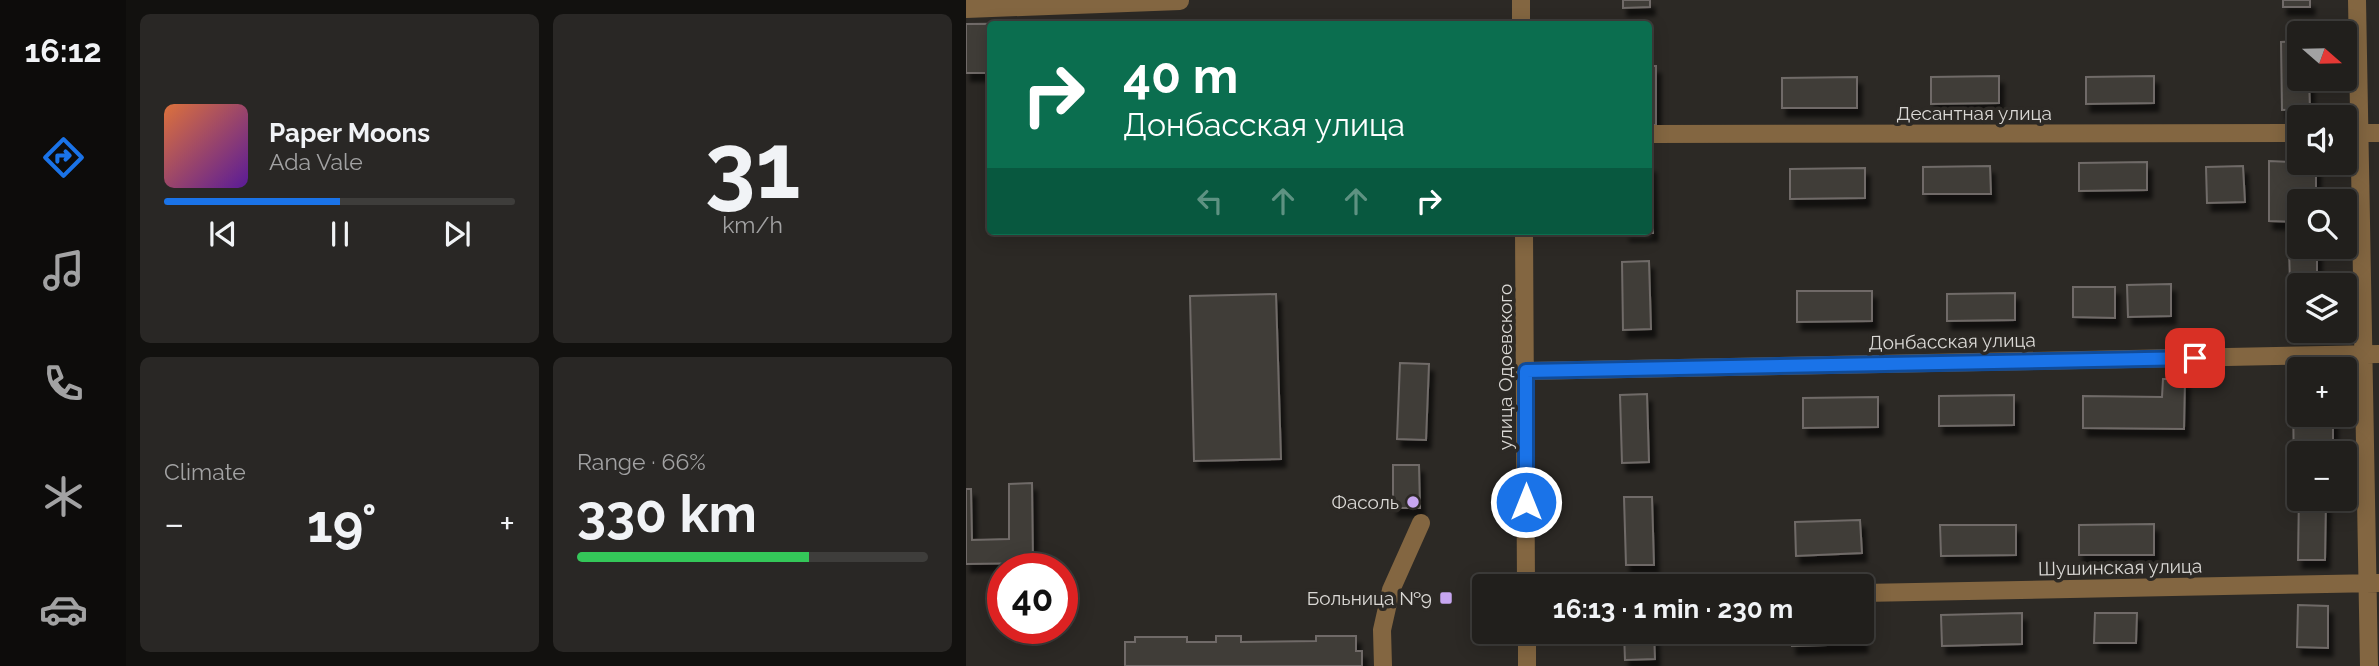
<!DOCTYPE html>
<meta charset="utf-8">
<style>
body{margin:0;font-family:Raleway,sans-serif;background:#292725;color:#f1f3f6;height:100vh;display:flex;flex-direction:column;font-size:26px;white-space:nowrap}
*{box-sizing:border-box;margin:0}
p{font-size:23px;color:#a2a2a3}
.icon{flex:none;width:38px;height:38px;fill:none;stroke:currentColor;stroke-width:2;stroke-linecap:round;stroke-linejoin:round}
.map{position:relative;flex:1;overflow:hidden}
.drawer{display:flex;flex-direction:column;gap:14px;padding:14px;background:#12110f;width:840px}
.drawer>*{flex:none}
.hud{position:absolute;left:21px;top:21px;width:665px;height:214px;border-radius:7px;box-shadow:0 4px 18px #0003,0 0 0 2px #3e3d3b;background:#0b6e4f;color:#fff;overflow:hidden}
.needle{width:46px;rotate:110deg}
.controls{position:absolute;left:1321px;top:21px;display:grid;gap:14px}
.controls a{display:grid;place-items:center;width:70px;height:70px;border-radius:7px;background:#211f1c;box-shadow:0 4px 18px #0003,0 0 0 2px #3e3d3b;font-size:35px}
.speed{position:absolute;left:21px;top:553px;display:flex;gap:14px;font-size:35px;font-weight:700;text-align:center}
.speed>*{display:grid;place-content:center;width:91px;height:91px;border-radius:50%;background:#211f1c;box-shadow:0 4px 18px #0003,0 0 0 2px #3e3d3b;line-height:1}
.speed .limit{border:10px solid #d22;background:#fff;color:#111}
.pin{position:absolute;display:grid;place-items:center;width:60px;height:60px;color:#fff;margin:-30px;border-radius:14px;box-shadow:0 4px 10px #0006}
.me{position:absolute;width:77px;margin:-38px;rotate:0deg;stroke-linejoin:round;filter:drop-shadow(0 0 5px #0008)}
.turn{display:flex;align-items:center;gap:24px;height:147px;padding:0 21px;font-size:32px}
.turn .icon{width:91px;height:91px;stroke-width:2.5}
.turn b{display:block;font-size:49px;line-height:60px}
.lanes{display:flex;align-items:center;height:66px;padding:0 21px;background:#0003;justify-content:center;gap:35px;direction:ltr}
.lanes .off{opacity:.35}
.big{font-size:52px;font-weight:700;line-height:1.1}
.drawer .widget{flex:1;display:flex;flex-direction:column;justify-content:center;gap:10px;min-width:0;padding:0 24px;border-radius:10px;background:#292725}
.drawer .dial{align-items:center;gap:0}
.dial b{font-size:91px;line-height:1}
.song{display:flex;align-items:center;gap:21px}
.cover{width:84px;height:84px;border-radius:10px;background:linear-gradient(135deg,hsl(20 70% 55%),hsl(270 70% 35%))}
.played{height:7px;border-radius:4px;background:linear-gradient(90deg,#1a73e8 50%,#3e3d3b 50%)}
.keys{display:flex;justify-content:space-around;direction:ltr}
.heat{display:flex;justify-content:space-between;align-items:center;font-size:38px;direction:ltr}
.charge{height:10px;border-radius:5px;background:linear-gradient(90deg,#34c759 66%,#3e3d3b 0)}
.drawer .tiles{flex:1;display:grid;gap:14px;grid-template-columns:repeat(2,1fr)}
.trip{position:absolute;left:506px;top:574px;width:402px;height:70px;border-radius:7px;background:#211f1c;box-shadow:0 4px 18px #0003,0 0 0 2px #3e3d3b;font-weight:700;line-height:70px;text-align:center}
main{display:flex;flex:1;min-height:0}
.tabs{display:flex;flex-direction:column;width:126px;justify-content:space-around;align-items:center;background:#0d0c0b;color:#a2a2a3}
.tabs .icon{width:49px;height:49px}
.tabs .current{color:#1a73e8}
.tabs b{font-size:32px;color:#f1f3f6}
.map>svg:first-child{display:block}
.building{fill:#413d39;stroke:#6f6b67;stroke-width:2;filter:url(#shadow)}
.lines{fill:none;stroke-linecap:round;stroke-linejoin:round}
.minor{stroke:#836641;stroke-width:18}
.route-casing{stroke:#114b97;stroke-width:18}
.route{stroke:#1a73e8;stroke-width:12}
.poi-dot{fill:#c7a6f0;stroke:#2c2925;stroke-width:2.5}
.labels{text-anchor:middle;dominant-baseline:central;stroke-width:7;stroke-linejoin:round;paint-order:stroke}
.street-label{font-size:19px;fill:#dad8d5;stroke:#2c2925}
.poi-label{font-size:19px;fill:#dad8d5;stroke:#2c2925;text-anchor:end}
</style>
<main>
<nav class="tabs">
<b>16:12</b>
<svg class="icon current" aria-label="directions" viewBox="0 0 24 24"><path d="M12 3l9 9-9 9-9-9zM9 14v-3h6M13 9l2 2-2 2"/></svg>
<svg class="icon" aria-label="music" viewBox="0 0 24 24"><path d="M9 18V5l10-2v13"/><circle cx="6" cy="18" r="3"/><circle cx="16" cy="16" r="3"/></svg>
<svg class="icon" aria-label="phone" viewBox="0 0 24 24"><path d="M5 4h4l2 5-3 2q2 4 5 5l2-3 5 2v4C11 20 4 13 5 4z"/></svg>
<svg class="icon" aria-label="climate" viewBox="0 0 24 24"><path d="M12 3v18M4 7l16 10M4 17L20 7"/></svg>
<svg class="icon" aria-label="car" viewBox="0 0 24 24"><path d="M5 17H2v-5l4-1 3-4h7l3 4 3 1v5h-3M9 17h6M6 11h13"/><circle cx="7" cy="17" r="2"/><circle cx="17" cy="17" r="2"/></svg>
</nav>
<section class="drawer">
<div class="tiles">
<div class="widget">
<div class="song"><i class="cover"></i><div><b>Paper Moons</b><p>Ada Vale</p></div></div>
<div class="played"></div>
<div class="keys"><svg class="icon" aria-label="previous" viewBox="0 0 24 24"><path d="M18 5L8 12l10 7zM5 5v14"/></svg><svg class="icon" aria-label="pause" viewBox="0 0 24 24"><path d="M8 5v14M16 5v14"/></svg><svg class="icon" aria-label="next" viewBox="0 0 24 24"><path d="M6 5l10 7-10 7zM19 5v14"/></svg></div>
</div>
<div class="widget dial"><b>31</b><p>km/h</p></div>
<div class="widget"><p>Climate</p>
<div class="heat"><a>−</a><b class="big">19°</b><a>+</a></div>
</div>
<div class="widget"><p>Range · 66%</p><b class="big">330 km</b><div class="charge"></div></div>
</div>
</section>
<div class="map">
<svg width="1413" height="666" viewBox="0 0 1413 666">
<defs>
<filter id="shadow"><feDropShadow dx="4.5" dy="8" stdDeviation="2" flood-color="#0009"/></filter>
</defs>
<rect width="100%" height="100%" fill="#2c2925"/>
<!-- building -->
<path class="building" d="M 657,0 L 684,0 L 684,7 L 657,8 Z
M 1317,0 L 1344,0 L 1344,7 L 1317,7 Z
M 209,22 L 209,24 L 24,24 L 24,73 L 0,73 L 0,24 Z
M 1334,41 L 1334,79 L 1343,79 L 1344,109 L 1316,110 L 1315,42 Z
M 682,66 L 690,66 L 690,125 L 682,125 Z
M 1033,76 L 1033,103 L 965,104 L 965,77 Z
M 1188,76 L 1188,103 L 1120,104 L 1120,77 Z
M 891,77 L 891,108 L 816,108 L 816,78 Z
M 1303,161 L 1350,163 L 1350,201 L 1334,201 L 1334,222 L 1303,221 Z
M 1181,162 L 1181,190 L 1113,191 L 1113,163 Z
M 682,165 L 685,165 L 687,233 L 660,233 L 659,231 L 682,231 Z
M 1024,166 L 1025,194 L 957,194 L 957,167 Z
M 1277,166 L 1279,202 L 1241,203 L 1240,167 Z
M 899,168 L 899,198 L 824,199 L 824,169 Z
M 1351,248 L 1351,285 L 1334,285 L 1334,317 L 1325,317 L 1323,249 Z
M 683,261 L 685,329 L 657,330 L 656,262 Z
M 1205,284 L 1205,316 L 1162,317 L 1161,285 Z
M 1107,287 L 1149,287 L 1149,318 L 1107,317 Z
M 831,291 L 906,291 L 906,321 L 831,322 Z
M 1049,293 L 1049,320 L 981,321 L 981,294 Z
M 310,294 L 315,459 L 228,461 L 224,296 Z
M 434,363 L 463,364 L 460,440 L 431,439 Z
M 1197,379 L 1219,379 L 1218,429 L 1117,428 L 1117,396 L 1196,397 Z
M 681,394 L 683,462 L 656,463 L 654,395 Z
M 1048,395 L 1048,425 L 973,426 L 973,396 Z
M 1327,396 L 1334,396 L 1334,415 L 1367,415 L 1367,453 L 1334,453 L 1334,478 L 1328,478 Z
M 912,397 L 912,427 L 837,428 L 837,398 Z
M 427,465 L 453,465 L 454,508 L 427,508 Z
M 66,483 L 67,563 L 0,564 L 0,489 L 5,489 L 6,540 L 43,539 L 43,484 Z
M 1333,492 L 1334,499 L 1360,499 L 1359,560 L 1332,560 Z
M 658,497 L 686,497 L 688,565 L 660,565 Z
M 894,520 L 896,553 L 830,556 L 829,522 Z
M 1188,524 L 1188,555 L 1113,555 L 1113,525 Z
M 974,525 L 1050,525 L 1050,555 L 975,556 Z
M 1332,605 L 1362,606 L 1362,648 L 1331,647 Z
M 1056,613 L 1056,644 L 976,646 L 975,615 Z
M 1129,613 L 1171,613 L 1170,643 L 1128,643 Z
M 896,625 L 897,644 L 826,646 L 826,632 L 896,632 Z
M 658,632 L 688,632 L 689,659 L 659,660 Z
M 250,636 L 275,636 L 275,642 L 350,641 L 350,636 L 390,636 L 390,651 L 396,651 L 396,666 L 159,666 L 159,642 L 169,642 L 169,637 L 221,637 L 221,642 L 250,642 Z"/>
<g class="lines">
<!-- minor -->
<path class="minor" d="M 555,0 L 555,24
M 1391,0 L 1403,666
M 0,9 L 214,1
M 1379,133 L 1413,133
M 682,134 L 1334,133
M 558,231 L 560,586
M 560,371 L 1413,354
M 896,593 L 1413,583
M 561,632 L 561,666
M 417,666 L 416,630 L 425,590 L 455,523"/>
</g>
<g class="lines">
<defs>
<path id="route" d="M 560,502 L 560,371 L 1229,358"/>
</defs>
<!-- route casing -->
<use href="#route" class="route-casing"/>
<!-- route -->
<use href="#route" class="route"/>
</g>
<!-- markers -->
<g class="poi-dot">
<circle cx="447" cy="502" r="7"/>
<rect x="473" y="591" width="14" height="14" rx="3.5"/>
</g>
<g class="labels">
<!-- street labels -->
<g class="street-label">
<text x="1008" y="113">Десантная улица</text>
<text transform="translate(986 341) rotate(-1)">Донбасская улица</text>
<text transform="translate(539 367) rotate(-90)">улица Одоевского</text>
<text transform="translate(1154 567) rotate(-1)">Шушинская улица</text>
</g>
<!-- poi labels -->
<g class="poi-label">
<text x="433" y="502">Фасоль</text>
<text x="466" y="598">Больница №9</text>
</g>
</g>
</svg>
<div class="controls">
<a><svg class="needle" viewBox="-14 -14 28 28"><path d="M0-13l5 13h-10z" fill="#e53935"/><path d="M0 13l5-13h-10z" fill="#a2a2a3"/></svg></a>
<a><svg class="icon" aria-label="sound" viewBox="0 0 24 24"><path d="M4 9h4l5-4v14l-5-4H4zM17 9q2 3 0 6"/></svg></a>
<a><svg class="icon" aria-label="search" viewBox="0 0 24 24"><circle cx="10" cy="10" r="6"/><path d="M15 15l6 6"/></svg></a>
<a><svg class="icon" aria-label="layers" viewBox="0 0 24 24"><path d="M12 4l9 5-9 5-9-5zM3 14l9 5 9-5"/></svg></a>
<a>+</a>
<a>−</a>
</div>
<div class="speed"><div class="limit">40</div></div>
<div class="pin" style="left:1229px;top:358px;background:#d93025"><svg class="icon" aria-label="arrive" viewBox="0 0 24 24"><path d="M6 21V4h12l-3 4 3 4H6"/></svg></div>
<svg class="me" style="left:560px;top:502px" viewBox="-20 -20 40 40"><circle r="17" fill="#1a73e8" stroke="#fff" stroke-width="3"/><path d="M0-11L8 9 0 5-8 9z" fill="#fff"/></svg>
<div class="trip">16:13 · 1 min · 230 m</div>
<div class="hud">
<div class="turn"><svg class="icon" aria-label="right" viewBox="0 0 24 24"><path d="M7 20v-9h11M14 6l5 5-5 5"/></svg><div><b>40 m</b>Донбасская улица</div></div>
<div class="lanes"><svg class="icon off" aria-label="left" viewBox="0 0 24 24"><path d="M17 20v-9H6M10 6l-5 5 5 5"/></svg><svg class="icon off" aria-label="ahead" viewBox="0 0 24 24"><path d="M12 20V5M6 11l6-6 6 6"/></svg><svg class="icon off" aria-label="ahead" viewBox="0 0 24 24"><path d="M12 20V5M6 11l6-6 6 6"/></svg><svg class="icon" aria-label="right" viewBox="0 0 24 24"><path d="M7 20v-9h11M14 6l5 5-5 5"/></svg></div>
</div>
</div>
</main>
